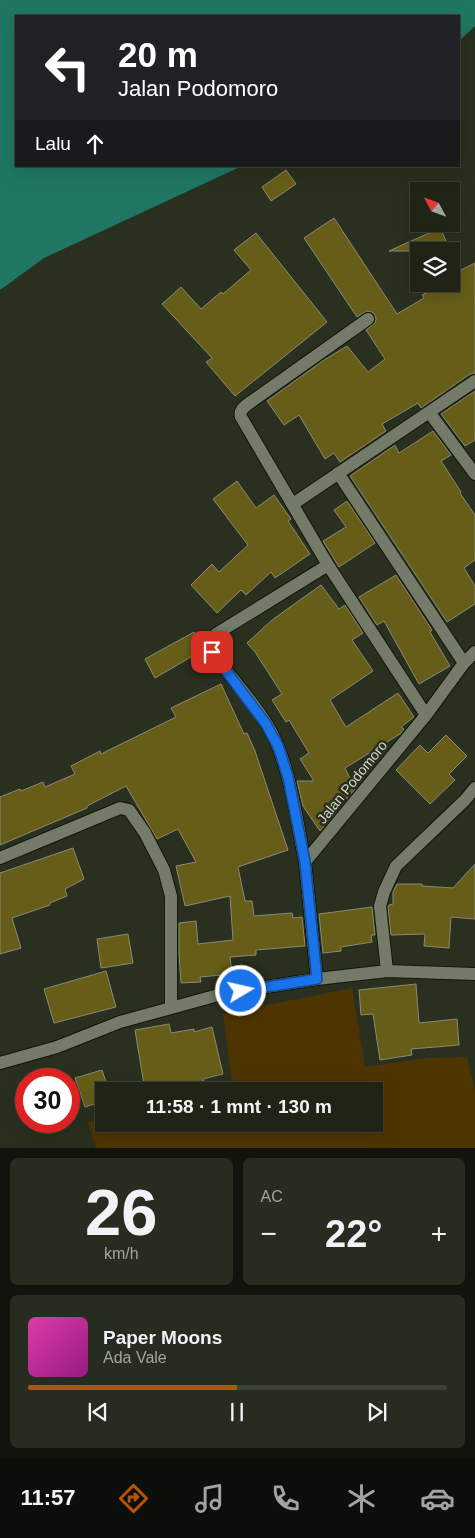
<!DOCTYPE html>
<html lang="id">
<meta charset="utf-8">
<style>
body{margin:0;font-family:Helvetica,sans-serif;background:#272c20;color:#f1f3f6;height:100vh;display:flex;flex-direction:column;font-size:19px;white-space:nowrap}
*{box-sizing:border-box;margin:0}
p{font-size:16px;color:#a1a4a1}
.icon{flex:none;width:28px;height:28px;fill:none;stroke:currentColor;stroke-width:2;stroke-linecap:round;stroke-linejoin:round}
.map{position:relative;height:1148px;overflow:hidden}
.sheet{display:flex;flex-direction:column;gap:10px;padding:10px;background:#11140d;flex:1}
.sheet>*{flex:none}
.banner{position:absolute;left:15px;top:15px;width:445px;height:152px;border-radius:0px;box-shadow:0 5px 20px #0002,0 0 0 1px #3c4136;background:#202124;color:#fff;overflow:hidden}
.needle{width:32px;rotate:311deg}
.buttons{position:absolute;left:410px;top:182px;display:grid;gap:10px}
.buttons a{display:grid;place-items:center;width:50px;height:50px;border-radius:0px;background:#1f2417;box-shadow:0 5px 20px #0002,0 0 0 1px #3c4136;font-size:25px}
.speed{position:absolute;left:15px;top:1068px;display:flex;gap:10px;font-size:25px;font-weight:700;text-align:center}
.speed>*{display:grid;place-content:center;width:65px;height:65px;border-radius:50%;background:#1f2417;box-shadow:0 5px 20px #0002,0 0 0 1px #3c4136;line-height:1}
.speed .limit{border:8px solid #d22;background:#fff;color:#111}
.pin{position:absolute;display:grid;place-items:center;width:42px;height:42px;color:#fff;margin:-21px;border-radius:10px;box-shadow:0 2px 8px #0006}
.me{position:absolute;width:55px;margin:-28px;rotate:81deg;stroke-linejoin:round;filter:drop-shadow(0 0 4px #0008)}
.turn{display:flex;align-items:center;gap:18px;height:105px;padding:0 20px;font-size:22px}
.turn .icon{width:65px;height:65px;stroke-width:2.5}
.turn b{display:block;font-size:35px;line-height:42px}
.then{display:flex;align-items:center;height:48px;padding:0 20px;background:#0003;gap:10px;font-size:19px}
.big{font-size:38px;font-weight:700;line-height:1.1}
.sheet .tile{flex:1;display:flex;flex-direction:column;justify-content:center;gap:8px;min-width:0;padding:0 18px;border-radius:8px;background:#272c20}
.sheet .dial{align-items:center;gap:0}
.dial b{font-size:65px;line-height:1}
.song{display:flex;align-items:center;gap:15px}
.cover{width:60px;height:60px;border-radius:8px;background:linear-gradient(135deg,hsl(320 70% 55%),hsl(310 70% 35%))}
.played{height:5px;border-radius:2px;background:linear-gradient(90deg,#b45309 50%,#3c4136 50%)}
.keys{display:flex;justify-content:space-around;direction:ltr}
.heat{display:flex;justify-content:space-between;align-items:center;font-size:28px;direction:ltr}
.sheet .tiles{flex:1;display:grid;gap:10px;grid-template-columns:1fr 1fr}
.tile:last-child{grid-column:span 2}
.trip{position:absolute;left:95px;top:1082px;width:288px;height:50px;border-radius:0px;background:#1f2417;box-shadow:0 5px 20px #0002,0 0 0 1px #3c4136;font-weight:700;line-height:50px;text-align:center}
.tabs{display:flex;height:80px;justify-content:space-around;align-items:center;background:#0c0e09;color:#a1a4a1}
.tabs .icon{width:35px;height:35px}
.tabs .active{color:#b45309}
.tabs b{font-size:22px;color:#f1f3f6}
.map>svg:first-child{display:block}
.green{fill:#4e3400}
.water{fill:#1f7763}
.building{fill:#665e18;stroke:#8c8975}
.lines{fill:none;stroke-linecap:round;stroke-linejoin:round}
.minor-casing{stroke:#121708;stroke-width:14}
.minor{stroke:#747b69;stroke-width:12}
.route-casing{stroke:#114b97;stroke-width:12}
.route{stroke:#1a73e8;stroke-width:9}
.labels{text-anchor:middle;dominant-baseline:central;stroke-width:5;stroke-linejoin:round;paint-order:stroke}
.street-label{font-size:14px;fill:#d5dacf;stroke:#29301f}
</style>
<div class="map">
<svg width="475" height="1148" viewBox="0 0 475 1148">
<rect width="100%" height="100%" fill="#29301f"/>
<!-- green -->
<path class="green" d="M 352,988 L 365,1067 L 426,1058 L 467,1057 L 475,1090 L 475,1148 L 96,1148 L 88,1122 L 104,1117 L 104,1124 L 374,1124 L 374,1091 L 198,1091 L 232,1082 L 223,1014 Z"/>
<!-- water -->
<path class="water" d="M 0,0 L 475,0 L 475,26 L 459,41 L 459,16 L 16,16 L 16,166 L 242,166 L 44,258 L 0,290 Z"/>
<!-- building -->
<path class="building" d="M 286,170 L 296,184 L 271,201 L 262,187 Z
M 334,218 L 397,314 L 424,298 L 422,295 L 443,284 L 451,284 L 451,275 L 475,263 L 475,373 L 470,374 L 421,408 L 418,403 L 382,424 L 386,431 L 340,462 L 334,453 L 325,459 L 299,415 L 284,425 L 267,401 L 324,360 L 347,346 L 368,372 L 385,359 L 366,330 L 375,323 L 376,319 L 375,315 L 372,312 L 367,311 L 357,317 L 304,238 Z
M 440,228 L 451,251 L 389,251 Z
M 256,233 L 327,322 L 235,396 L 206,362 L 212,358 L 162,304 L 181,287 L 201,309 L 221,292 L 223,294 L 251,270 L 234,250 Z
M 475,391 L 475,440 L 465,446 L 441,414 Z
M 433,431 L 451,455 L 441,461 L 461,492 L 460,493 L 475,515 L 475,560 L 464,568 L 475,586 L 475,604 L 447,622 L 350,476 L 395,445 L 399,453 Z
M 237,481 L 256,508 L 274,495 L 291,519 L 288,521 L 310,554 L 275,578 L 271,572 L 246,595 L 241,590 L 217,613 L 191,585 L 212,564 L 219,572 L 248,545 L 213,499 Z
M 347,501 L 375,543 L 339,567 L 323,541 L 346,527 L 334,510 Z
M 396,575 L 432,630 L 430,632 L 450,666 L 419,684 L 384,621 L 377,625 L 359,597 Z
M 321,585 L 339,609 L 345,605 L 363,633 L 352,640 L 373,671 L 330,700 L 346,727 L 398,693 L 414,717 L 401,727 L 404,729 L 400,734 L 345,768 L 355,789 L 320,831 L 303,806 L 297,781 L 314,781 L 300,759 L 309,753 L 289,720 L 286,722 L 272,700 L 282,694 L 255,652 L 247,643 L 272,620 Z
M 194,632 L 203,650 L 155,678 L 145,659 Z
M 221,684 L 244,734 L 247,733 L 255,751 L 288,850 L 238,867 L 245,901 L 252,901 L 254,916 L 292,913 L 293,918 L 302,917 L 305,946 L 256,950 L 256,955 L 230,957 L 232,974 L 200,977 L 201,982 L 181,983 L 179,954 L 179,923 L 196,921 L 198,944 L 233,940 L 230,896 L 185,906 L 176,866 L 196,862 L 178,829 L 157,839 L 126,786 L 87,806 L 87,808 L 0,845 L 0,797 L 20,789 L 21,791 L 43,782 L 45,787 L 75,774 L 71,766 L 100,751 L 101,754 L 176,717 L 171,708 Z
M 446,735 L 467,756 L 449,774 L 455,780 L 430,804 L 396,770 L 420,745 L 428,753 Z
M 73,848 L 84,879 L 65,889 L 67,896 L 50,903 L 50,905 L 12,918 L 21,948 L 0,954 L 0,873 Z
M 475,864 L 475,919 L 451,917 L 449,948 L 424,946 L 425,934 L 391,935 L 388,907 L 389,905 L 393,904 L 393,892 L 397,884 L 422,884 L 422,886 L 453,888 Z
M 372,907 L 375,935 L 371,935 L 372,942 L 341,947 L 341,951 L 323,953 L 319,914 Z
M 128,934 L 133,963 L 101,968 L 97,939 Z
M 106,971 L 116,1007 L 54,1023 L 44,989 Z
M 416,984 L 419,1023 L 457,1019 L 459,1045 L 411,1049 L 412,1055 L 380,1060 L 373,1014 L 361,1015 L 359,990 Z
M 169,1024 L 171,1033 L 194,1029 L 194,1032 L 212,1027 L 223,1074 L 203,1079 L 204,1082 L 180,1087 L 181,1091 L 145,1091 L 135,1030 Z
M 102,1070 L 109,1091 L 104,1091 L 104,1101 L 85,1107 L 75,1078 Z"/>
<g class="lines">
<defs>
<path id="minor" d="M 368,319 L 248,404 C 243,408 239,411 241,417 L 328,565 L 426,715
M 429,412 L 475,474
M 338,473 L 464,663
M 293,504 L 475,381
M 0,858 L 120,808 L 129,810 L 145,833 L 164,870 L 171,896 L 171,1008
M 305,862 C 296,819 290,760 266,723 C 250,698 230,676 212,653 C 210,644 211,641 216,634 L 328,565
M 387,971 L 380,906 L 384,892 L 396,866 L 465,800 L 475,788
M 317,979 L 305,862 L 426,715 L 464,663 L 475,652
M 0,1063 L 57,1047 L 120,1022 L 222,994 L 317,979 L 387,971 L 475,974"/>
</defs>
<!-- minor casing -->
<use href="#minor" class="minor-casing"/>
<!-- minor -->
<use href="#minor" class="minor"/>
</g>
<g class="lines">
<defs>
<path id="route" d="M 212,652 L 266,724 L 278,746 L 288,777 L 305,862 L 317,979 L 241,991"/>
</defs>
<!-- route casing -->
<use href="#route" class="route-casing"/>
<!-- route -->
<use href="#route" class="route"/>
</g>
<g class="labels">
<!-- street labels -->
<g class="street-label">
<text transform="translate(352 782) rotate(-51)">Jalan Podomoro</text>
</g>
</g>
</svg>
<div class="buttons">
<a><svg class="needle" viewBox="-14 -14 28 28"><path d="M0-13l5 13h-10z" fill="#e53935"/><path d="M0 13l5-13h-10z" fill="#a1a4a1"/></svg></a>
<a><svg class="icon" aria-label="layers" viewBox="0 0 24 24"><path d="M12 4l9 5-9 5-9-5zM3 14l9 5 9-5"/></svg></a>
</div>
<div class="speed"><div class="limit">30</div></div>
<div class="pin" style="left:212px;top:652px;background:#d93025"><svg class="icon" aria-label="arrive" viewBox="0 0 24 24"><path d="M6 21V4h12l-3 4 3 4H6"/></svg></div>
<svg class="me" style="left:241px;top:991px" viewBox="-20 -20 40 40"><circle r="17" fill="#1a73e8" stroke="#fff" stroke-width="3"/><path d="M0-11L8 9 0 5-8 9z" fill="#fff"/></svg>
<div class="trip">11:58 · 1 mnt · 130 m</div>
<div class="banner">
<div class="turn"><svg class="icon" aria-label="left" viewBox="0 0 24 24"><path d="M17 20v-9H6M10 6l-5 5 5 5"/></svg><div><b>20 m</b>Jalan Podomoro</div></div>
<div class="then">Lalu<svg class="icon" aria-label="ahead" viewBox="0 0 24 24"><path d="M12 20V5M6 11l6-6 6 6"/></svg></div>
</div>
</div>
<section class="sheet">
<div class="tiles">
<div class="tile dial"><b>26</b><p>km/h</p></div>
<div class="tile"><p>AC</p>
<div class="heat"><a>−</a><b class="big">22°</b><a>+</a></div>
</div>
<div class="tile">
<div class="song"><i class="cover"></i><div><b>Paper Moons</b><p>Ada Vale</p></div></div>
<div class="played"></div>
<div class="keys"><svg class="icon" aria-label="previous" viewBox="0 0 24 24"><path d="M18 5L8 12l10 7zM5 5v14"/></svg><svg class="icon" aria-label="pause" viewBox="0 0 24 24"><path d="M8 5v14M16 5v14"/></svg><svg class="icon" aria-label="next" viewBox="0 0 24 24"><path d="M6 5l10 7-10 7zM19 5v14"/></svg></div>
</div>
</div>
</section>
<nav class="tabs">
<b>11:57</b>
<svg class="icon active" aria-label="directions" viewBox="0 0 24 24"><path d="M12 3l9 9-9 9-9-9zM9 14v-3h6M13 9l2 2-2 2"/></svg>
<svg class="icon" aria-label="music" viewBox="0 0 24 24"><path d="M9 18V5l10-2v13"/><circle cx="6" cy="18" r="3"/><circle cx="16" cy="16" r="3"/></svg>
<svg class="icon" aria-label="phone" viewBox="0 0 24 24"><path d="M5 4h4l2 5-3 2q2 4 5 5l2-3 5 2v4C11 20 4 13 5 4z"/></svg>
<svg class="icon" aria-label="climate" viewBox="0 0 24 24"><path d="M12 3v18M4 7l16 10M4 17L20 7"/></svg>
<svg class="icon" aria-label="car" viewBox="0 0 24 24"><path d="M5 17H2v-5l4-1 3-4h7l3 4 3 1v5h-3M9 17h6M6 11h13"/><circle cx="7" cy="17" r="2"/><circle cx="17" cy="17" r="2"/></svg>
</nav>
